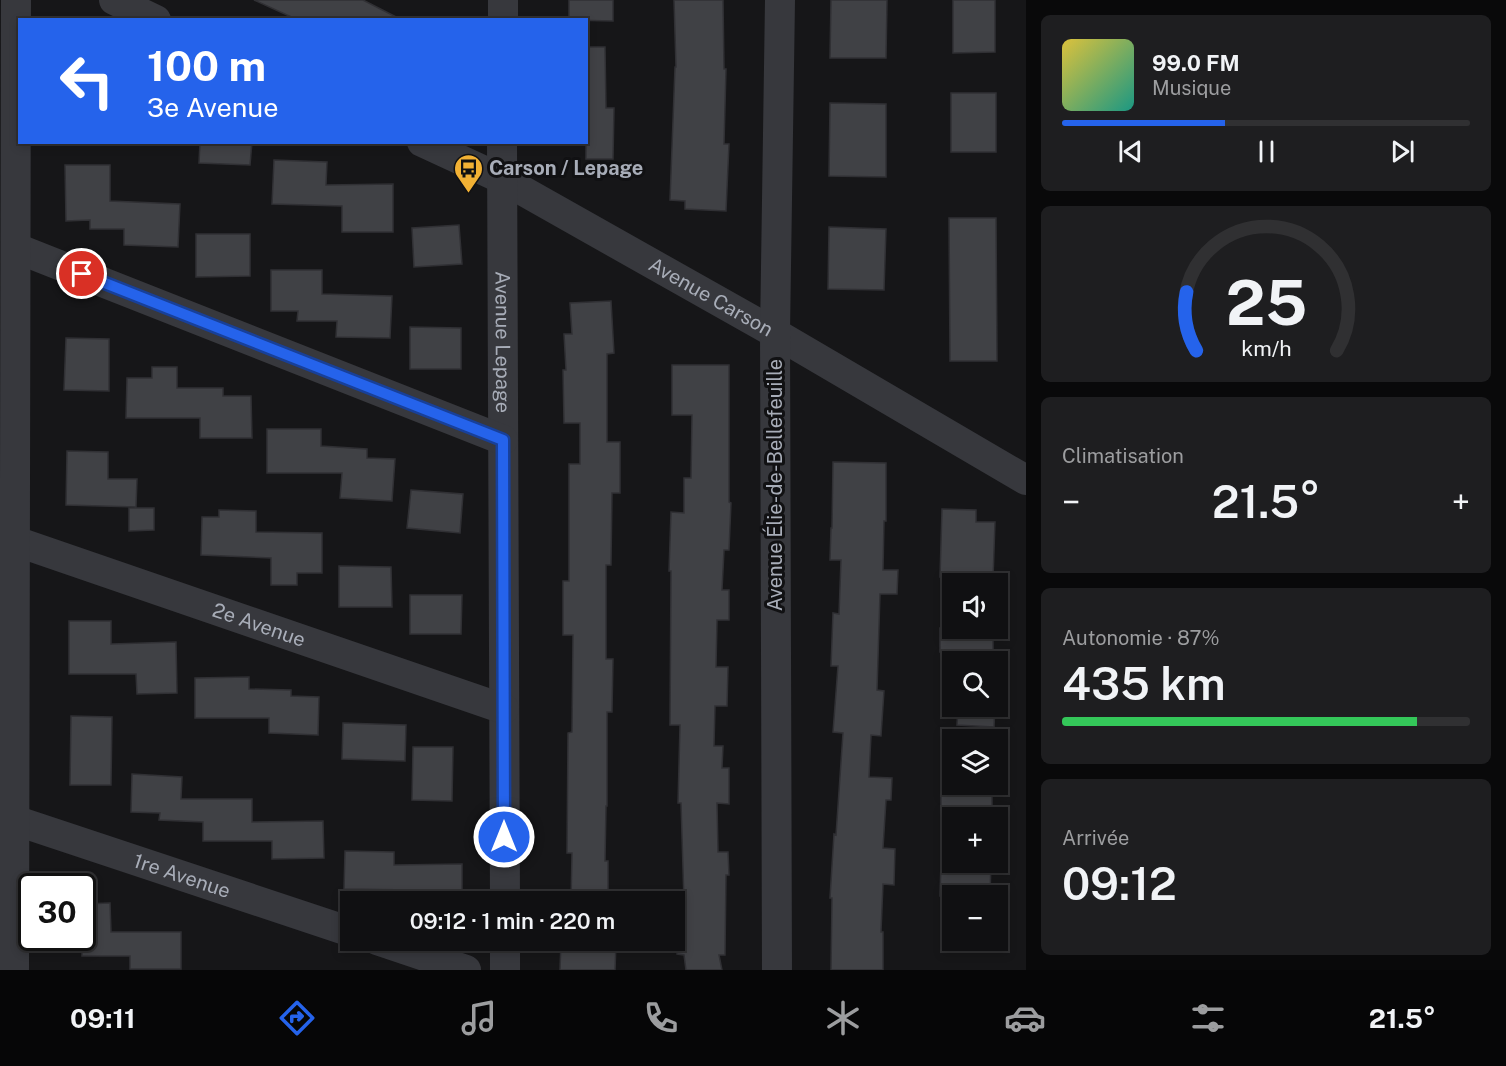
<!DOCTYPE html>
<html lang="fr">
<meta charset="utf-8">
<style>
body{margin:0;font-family:"Public Sans",sans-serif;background:#1e1e20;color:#f1f3f6;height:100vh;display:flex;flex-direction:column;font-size:22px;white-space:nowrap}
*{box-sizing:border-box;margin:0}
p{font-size:20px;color:#9c9d9f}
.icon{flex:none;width:33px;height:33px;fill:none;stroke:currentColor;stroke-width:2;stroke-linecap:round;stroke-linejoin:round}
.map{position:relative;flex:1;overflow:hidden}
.sheet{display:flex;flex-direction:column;gap:15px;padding:15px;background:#09090a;width:480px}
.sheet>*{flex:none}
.guide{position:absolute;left:18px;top:18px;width:570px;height:126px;border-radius:0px;box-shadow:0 3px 9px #0003,0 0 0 2px #303032;background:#2563eb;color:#fff;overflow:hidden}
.buttons{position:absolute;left:942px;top:573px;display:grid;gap:12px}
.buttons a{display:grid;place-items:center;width:66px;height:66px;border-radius:0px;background:#101012;box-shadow:0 3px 9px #0003,0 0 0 2px #303032;font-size:30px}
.speed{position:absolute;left:18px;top:873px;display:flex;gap:12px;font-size:30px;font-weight:700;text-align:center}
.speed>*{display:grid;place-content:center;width:78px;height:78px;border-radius:50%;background:#101012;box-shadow:0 3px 9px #0003,0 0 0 2px #303032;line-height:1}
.speed .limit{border:3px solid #111;border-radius:9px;background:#fff;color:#111}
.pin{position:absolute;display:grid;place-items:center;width:51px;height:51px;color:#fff;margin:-26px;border:3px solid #fff;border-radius:50%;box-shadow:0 2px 6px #0007}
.me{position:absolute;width:66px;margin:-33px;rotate:0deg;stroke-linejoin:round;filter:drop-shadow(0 0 4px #0008)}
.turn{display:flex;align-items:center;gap:21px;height:126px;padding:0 30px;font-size:27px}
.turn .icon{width:78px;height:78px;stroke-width:2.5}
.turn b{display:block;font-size:42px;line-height:51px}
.big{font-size:45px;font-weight:600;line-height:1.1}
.sheet .widget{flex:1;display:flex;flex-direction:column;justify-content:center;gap:9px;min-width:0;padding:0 21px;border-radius:9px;background:#1e1e20}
.sheet .dial{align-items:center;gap:0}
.dial svg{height:156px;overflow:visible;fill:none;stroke:#303032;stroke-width:7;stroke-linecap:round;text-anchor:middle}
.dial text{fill:#f1f3f6;stroke:none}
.song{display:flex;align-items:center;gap:18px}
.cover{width:72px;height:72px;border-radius:9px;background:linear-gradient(135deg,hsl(50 70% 55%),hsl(170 70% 35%))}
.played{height:6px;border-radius:3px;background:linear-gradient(90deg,#2563eb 40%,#303032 40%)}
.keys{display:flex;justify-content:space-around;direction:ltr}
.heat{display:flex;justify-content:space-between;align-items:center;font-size:33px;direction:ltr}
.charge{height:9px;border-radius:4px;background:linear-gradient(90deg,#34c759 87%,#303032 0)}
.trip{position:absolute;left:340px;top:891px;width:345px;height:60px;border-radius:0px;background:#101012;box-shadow:0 3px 9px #0003,0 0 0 2px #303032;font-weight:600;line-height:60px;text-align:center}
.tabs{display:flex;height:96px;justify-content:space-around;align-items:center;background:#060607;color:#9c9d9f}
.tabs .icon{width:42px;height:42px}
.tabs .on{color:#2563eb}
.tabs b{font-size:27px;color:#f1f3f6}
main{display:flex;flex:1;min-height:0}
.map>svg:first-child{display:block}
.building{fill:#404145;stroke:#303034;stroke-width:1.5}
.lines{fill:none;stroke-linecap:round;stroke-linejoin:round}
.minor{stroke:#37383d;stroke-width:30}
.route-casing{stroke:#184099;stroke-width:15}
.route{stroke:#2563eb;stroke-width:10}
.labels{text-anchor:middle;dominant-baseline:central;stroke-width:6;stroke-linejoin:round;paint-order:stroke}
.poi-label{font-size:20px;font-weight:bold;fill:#a8adb8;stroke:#111113;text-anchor:start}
.street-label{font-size:20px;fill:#a8adb8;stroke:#111113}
</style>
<main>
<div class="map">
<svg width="1026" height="970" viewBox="0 0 1026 970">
<rect width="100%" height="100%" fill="#161618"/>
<!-- building -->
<path class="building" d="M 254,0 L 363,0 L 402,20 L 298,20 Z
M 569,0 L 613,0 L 613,21 L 569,20 Z
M 674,0 L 723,0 L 724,69 L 726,69 L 724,144 L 729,144 L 726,211 L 685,209 L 685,201 L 670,200 L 675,67 L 676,67 Z
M 831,0 L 887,0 L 886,58 L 830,58 Z
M 953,0 L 995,0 L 995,52 L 953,53 Z
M 586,47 L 605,47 L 606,108 L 614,108 L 613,159 L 586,159 Z
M 951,93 L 996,93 L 996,152 L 951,152 Z
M 830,103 L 886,104 L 886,177 L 829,176 Z
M 200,142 L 252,142 L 250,165 L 199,163 Z
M 274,160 L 327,162 L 326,185 L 393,184 L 393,232 L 342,232 L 342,206 L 272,204 Z
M 65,165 L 110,165 L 110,201 L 180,204 L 178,247 L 124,245 L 124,229 L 90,229 L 90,220 L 66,221 Z
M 949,218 L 996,218 L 997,361 L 950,361 Z
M 459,225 L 462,264 L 414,267 L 412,228 Z
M 829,227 L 886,229 L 884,290 L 828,289 Z
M 196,234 L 250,234 L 250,276 L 196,277 Z
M 271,270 L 322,270 L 322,294 L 392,296 L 390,338 L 336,337 L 337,321 L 297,321 L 298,311 L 271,311 Z
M 611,301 L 614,353 L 607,354 L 607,442 L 620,442 L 620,493 L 612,493 L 611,565 L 606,565 L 606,659 L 613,659 L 612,712 L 607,712 L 607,806 L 606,806 L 605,861 L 608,861 L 608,902 L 571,902 L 572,853 L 567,853 L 568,733 L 572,732 L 573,635 L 563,635 L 563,581 L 569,581 L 569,464 L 580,464 L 580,423 L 564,423 L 563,370 L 566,370 L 564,334 L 572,334 L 570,303 Z
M 410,327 L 461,328 L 461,369 L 410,369 Z
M 66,338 L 109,339 L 109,391 L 64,390 Z
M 672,365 L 729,365 L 729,502 L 731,503 L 729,550 L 724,550 L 722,590 L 729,590 L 729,620 L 717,620 L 716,667 L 728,667 L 727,706 L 715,706 L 714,746 L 723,746 L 722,768 L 729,768 L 729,804 L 717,803 L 718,852 L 728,852 L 729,875 L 726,875 L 725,955 L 719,955 L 722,970 L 686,970 L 684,955 L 677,954 L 678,902 L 684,902 L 681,803 L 678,803 L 680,725 L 670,725 L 671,571 L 669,571 L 671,512 L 684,513 L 684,478 L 691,478 L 692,415 L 672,415 Z
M 152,367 L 177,367 L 177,388 L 223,388 L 223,396 L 251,396 L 252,438 L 200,438 L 200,418 L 126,418 L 127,378 L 152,378 Z
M 267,429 L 321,429 L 321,446 L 367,449 L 367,458 L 395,459 L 392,501 L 340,498 L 342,473 L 267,473 Z
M 67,451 L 108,452 L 108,479 L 137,479 L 136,507 L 66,505 Z
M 833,462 L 886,463 L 886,521 L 884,521 L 883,570 L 898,570 L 897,594 L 880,594 L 877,690 L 884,691 L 881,736 L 871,735 L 869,777 L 892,778 L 891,800 L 886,800 L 883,848 L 895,849 L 894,885 L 883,884 L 881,932 L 883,932 L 883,970 L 831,970 L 832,898 L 830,898 L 834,834 L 836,835 L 843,733 L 833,732 L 838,666 L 831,666 L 833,613 L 839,614 L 841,560 L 830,560 L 831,528 L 832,528 Z
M 411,490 L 463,494 L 460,533 L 407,528 Z
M 129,508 L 154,508 L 154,530 L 129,531 Z
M 942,509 L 976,510 L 976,522 L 995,522 L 993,579 L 940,577 Z
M 219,510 L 256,511 L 256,532 L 322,533 L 322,573 L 297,573 L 297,585 L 271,585 L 271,558 L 201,555 L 202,517 L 219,517 Z
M 339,566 L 391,567 L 392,607 L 339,607 Z
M 410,595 L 462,595 L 461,634 L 410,634 Z
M 69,621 L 111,621 L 111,644 L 176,642 L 177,693 L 137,694 L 136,674 L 69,674 Z
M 940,628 L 993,628 L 993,652 L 940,652 Z
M 249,677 L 249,689 L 291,690 L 291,696 L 319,697 L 318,735 L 269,733 L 269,718 L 195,718 L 195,678 Z
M 958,706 L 995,706 L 994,727 L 957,725 Z
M 71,716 L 112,717 L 111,785 L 70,785 Z
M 343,723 L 406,725 L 405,761 L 342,759 Z
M 413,747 L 453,747 L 452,801 L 412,800 Z
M 132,774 L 182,777 L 181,799 L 252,799 L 252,822 L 323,821 L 324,858 L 272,859 L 272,841 L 203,841 L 203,822 L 159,820 L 160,813 L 131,812 Z
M 941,784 L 992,784 L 992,813 L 941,813 Z
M 345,851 L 394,852 L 394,865 L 462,864 L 462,902 L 412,902 L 411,890 L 344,889 Z
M 941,862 L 991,862 L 990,896 L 940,896 Z
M 110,903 L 111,932 L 181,932 L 181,969 L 130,969 L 130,956 L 82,956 L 82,904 Z
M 561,940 L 592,940 L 591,943 L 616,944 L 615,970 L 560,970 Z"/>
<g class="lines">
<!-- minor -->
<g class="minor">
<path d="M 114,0 L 156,20"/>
<path d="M 503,20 L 503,0"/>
<path id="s1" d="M 422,142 L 502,179 L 775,333 L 1026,480"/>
<path id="s2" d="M 502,142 L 505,902"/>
<path d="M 16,248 L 503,440"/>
<path id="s3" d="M 15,541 L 504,709"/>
<path id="s4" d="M 14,820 L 351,932"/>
<path d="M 377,940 L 466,970"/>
<path d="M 505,940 L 505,970"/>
<path d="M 14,970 L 16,0"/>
<path d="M 777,970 L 775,333 L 780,0"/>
</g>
</g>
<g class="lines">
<defs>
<path id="route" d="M 82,274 L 503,440 L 504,837"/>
</defs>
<!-- route casing -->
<use href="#route" class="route-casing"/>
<!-- route -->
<use href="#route" class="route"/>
</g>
<!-- icons -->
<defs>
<symbol id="bus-pin" viewBox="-11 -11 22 30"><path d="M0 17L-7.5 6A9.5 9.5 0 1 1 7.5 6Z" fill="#f2b134" stroke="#111113"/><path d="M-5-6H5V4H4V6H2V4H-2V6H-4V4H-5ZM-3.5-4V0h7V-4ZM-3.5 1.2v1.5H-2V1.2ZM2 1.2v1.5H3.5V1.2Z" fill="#111"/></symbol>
</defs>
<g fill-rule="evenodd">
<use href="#bus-pin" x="452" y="152" width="33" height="45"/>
</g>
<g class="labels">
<!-- poi labels -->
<g class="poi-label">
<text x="489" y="168">Carson / Lepage</text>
</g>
<!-- street labels -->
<g class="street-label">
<text stroke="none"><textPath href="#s1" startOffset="328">Avenue Carson</textPath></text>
<text stroke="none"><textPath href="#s2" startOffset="200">Avenue Lepage</textPath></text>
<text transform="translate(775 485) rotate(-90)">Avenue Élie-de-Bellefeuille</text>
<text stroke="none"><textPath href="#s3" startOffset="258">2e Avenue</textPath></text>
<text stroke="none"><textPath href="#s4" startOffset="177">1re Avenue</textPath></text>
</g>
</g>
</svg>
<div class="buttons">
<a><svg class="icon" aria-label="sound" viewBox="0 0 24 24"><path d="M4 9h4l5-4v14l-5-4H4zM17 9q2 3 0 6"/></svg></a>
<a><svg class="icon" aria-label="search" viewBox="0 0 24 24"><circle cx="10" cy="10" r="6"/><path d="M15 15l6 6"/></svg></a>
<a><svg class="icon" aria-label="layers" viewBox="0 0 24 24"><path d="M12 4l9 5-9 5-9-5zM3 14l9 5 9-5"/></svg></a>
<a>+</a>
<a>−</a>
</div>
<div class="speed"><div class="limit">30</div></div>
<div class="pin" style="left:82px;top:274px;background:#d93025"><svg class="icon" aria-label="arrive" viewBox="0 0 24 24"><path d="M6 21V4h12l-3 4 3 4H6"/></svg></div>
<svg class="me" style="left:504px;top:837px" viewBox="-20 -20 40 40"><circle r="17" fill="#2563eb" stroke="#fff" stroke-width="3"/><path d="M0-11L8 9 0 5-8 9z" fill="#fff"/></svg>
<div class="trip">09:12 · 1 min · 220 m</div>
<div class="guide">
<div class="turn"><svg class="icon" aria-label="left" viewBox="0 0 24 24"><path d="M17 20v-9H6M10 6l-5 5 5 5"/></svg><div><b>100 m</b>3e Avenue</div></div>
</div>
</div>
<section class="sheet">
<div class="widget">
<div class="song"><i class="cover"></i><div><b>99.0 FM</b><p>Musique</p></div></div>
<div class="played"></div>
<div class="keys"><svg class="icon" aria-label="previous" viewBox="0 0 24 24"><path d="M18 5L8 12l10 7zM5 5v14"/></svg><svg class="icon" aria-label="pause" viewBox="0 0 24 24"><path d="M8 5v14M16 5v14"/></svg><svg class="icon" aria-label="next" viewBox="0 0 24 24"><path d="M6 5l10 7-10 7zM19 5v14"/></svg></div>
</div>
<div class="widget dial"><svg viewBox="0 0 100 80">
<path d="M14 69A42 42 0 1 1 86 69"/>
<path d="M14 69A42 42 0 0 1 9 39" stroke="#2563eb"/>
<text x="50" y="56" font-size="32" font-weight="700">25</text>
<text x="50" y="72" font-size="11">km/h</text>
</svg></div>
<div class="widget"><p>Climatisation</p>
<div class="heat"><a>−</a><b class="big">21.5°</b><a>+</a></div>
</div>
<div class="widget"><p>Autonomie · 87%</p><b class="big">435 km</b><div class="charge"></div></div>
<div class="widget"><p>Arrivée</p><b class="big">09:12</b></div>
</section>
</main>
<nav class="tabs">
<b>09:11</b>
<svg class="icon on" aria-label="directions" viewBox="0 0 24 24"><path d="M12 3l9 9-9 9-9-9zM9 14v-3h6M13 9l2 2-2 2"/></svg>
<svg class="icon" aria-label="music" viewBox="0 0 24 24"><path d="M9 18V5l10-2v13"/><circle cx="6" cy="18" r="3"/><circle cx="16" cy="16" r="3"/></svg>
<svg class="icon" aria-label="phone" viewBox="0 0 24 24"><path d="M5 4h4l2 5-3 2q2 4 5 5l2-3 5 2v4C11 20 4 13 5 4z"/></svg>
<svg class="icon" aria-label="climate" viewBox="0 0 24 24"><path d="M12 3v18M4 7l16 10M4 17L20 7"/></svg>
<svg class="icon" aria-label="car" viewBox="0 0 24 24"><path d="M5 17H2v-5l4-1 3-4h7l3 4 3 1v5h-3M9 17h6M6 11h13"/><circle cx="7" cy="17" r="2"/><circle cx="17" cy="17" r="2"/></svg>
<svg class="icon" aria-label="filters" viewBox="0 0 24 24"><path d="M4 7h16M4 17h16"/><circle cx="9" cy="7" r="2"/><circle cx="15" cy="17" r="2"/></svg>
<b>21.5°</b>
</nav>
